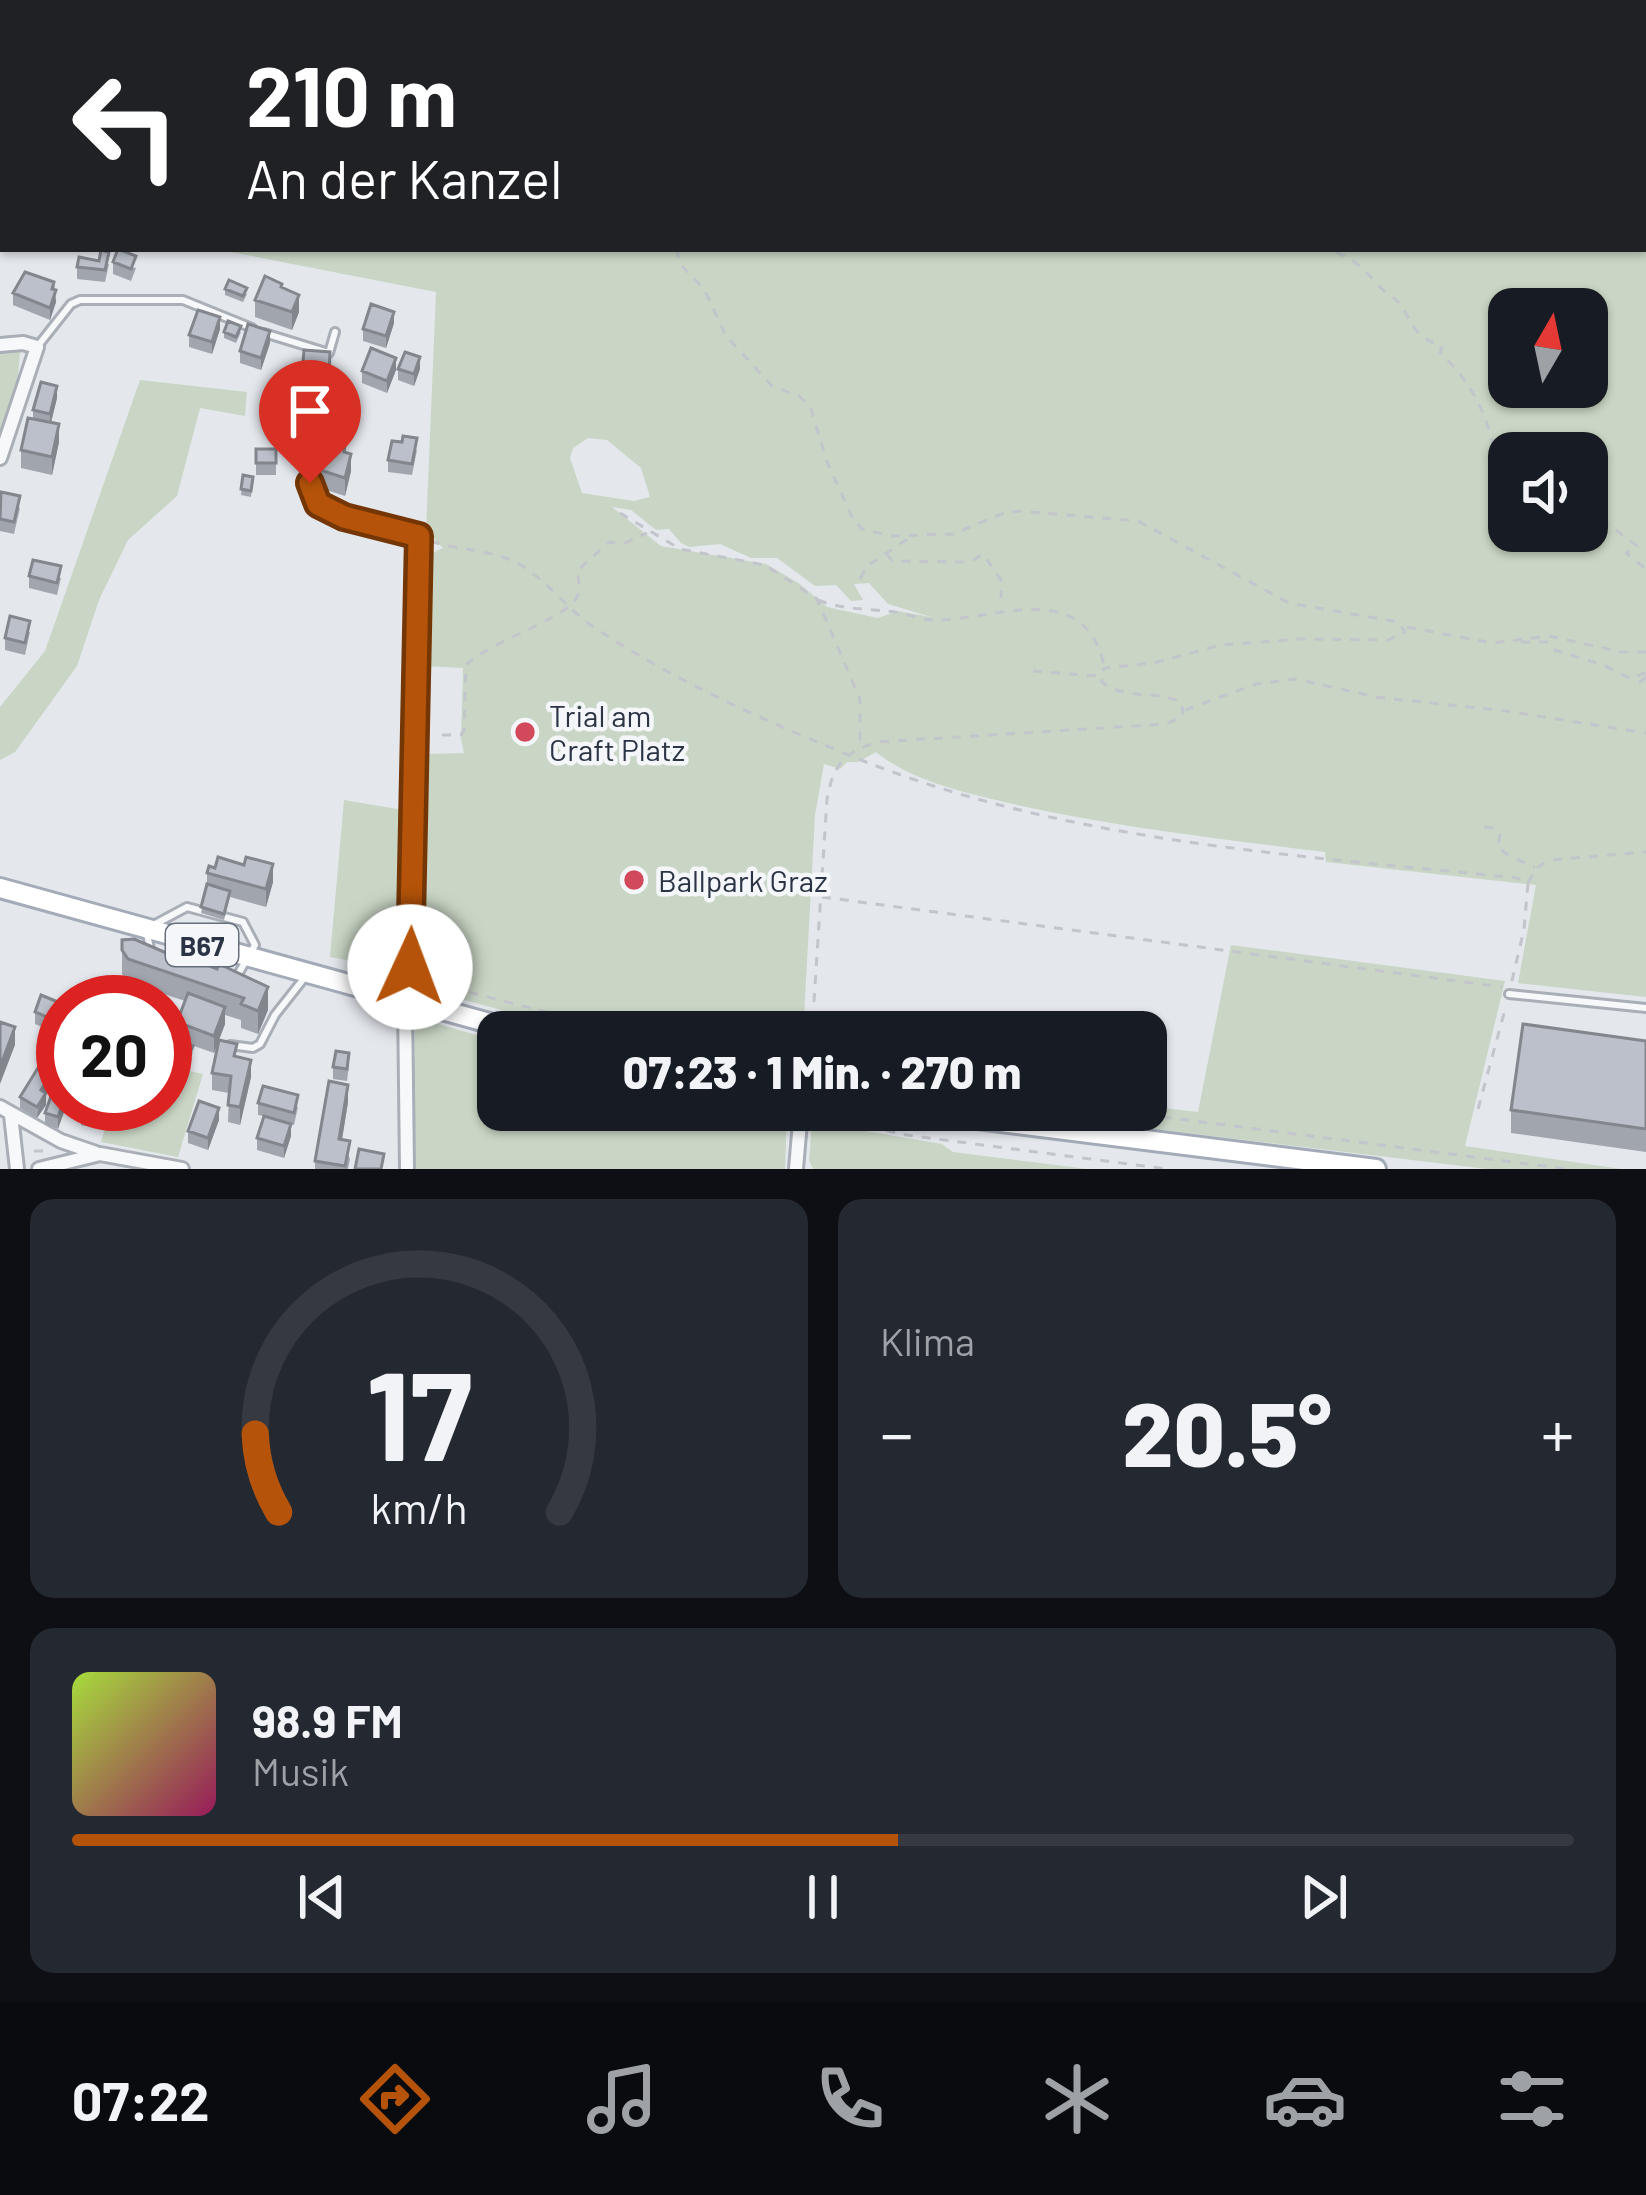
<!DOCTYPE html>
<html lang="de">
<meta charset="utf-8">
<style>
body{margin:0;font-family:Barlow,sans-serif;background:#242831;color:#f1f3f6;height:100vh;display:flex;flex-direction:column;font-size:45px;white-space:nowrap}
*{box-sizing:border-box;margin:0}
p{font-size:39px;color:#9ea1a6}
.icon{flex:none;width:66px;height:66px;fill:none;stroke:currentColor;stroke-width:2;stroke-linecap:round;stroke-linejoin:round}
.map{position:relative;height:1169px;overflow:hidden}
.drawer{display:flex;flex-direction:column;gap:30px;padding:30px;background:#0d0f14;flex:1}
.drawer>*{flex:none}
.top-card{position:absolute;left:0px;top:0px;width:1647px;height:252px;box-shadow:0 3px 9px #0004;background:#202124;color:#fff;overflow:hidden}
.needle{width:78px;rotate:9deg}
.controls{position:absolute;left:1488px;top:288px;display:grid;gap:24px}
.controls a{display:grid;place-items:center;width:120px;height:120px;border-radius:24px;background:#171b24;box-shadow:0 3px 9px #0004;font-size:60px}
.speed{position:absolute;left:36px;top:975px;display:flex;gap:24px;font-size:60px;font-weight:700;text-align:center}
.speed>*{display:grid;place-content:center;width:156px;height:156px;border-radius:50%;background:#171b24;box-shadow:0 3px 9px #0004;line-height:1}
.speed .limit{border:18px solid #d22;background:#fff;color:#111}
.pin{position:absolute;display:grid;place-items:center;width:102px;height:102px;color:#fff;margin:-123px -51px;border-radius:50% 50% 50% 0;rotate:-45deg;box-shadow:0 0 12px #0007}
.pin .icon{rotate:45deg}
.me{position:absolute;width:132px;margin:-66px;rotate:2deg;stroke-linejoin:round;filter:drop-shadow(0 0 9px #0008)}
.turn{display:flex;align-items:center;gap:42px;height:252px;padding:0 48px;font-size:54px}
.turn .icon{width:156px;height:156px;stroke-width:2.5}
.turn b{display:block;font-size:84px;line-height:102px}
.big{font-size:90px;font-weight:800;line-height:1.1}
.drawer .card{flex:1;display:flex;flex-direction:column;justify-content:center;gap:18px;min-width:0;padding:0 42px;border-radius:24px;background:#242831}
.drawer .dial{align-items:center;gap:0}
.dial svg{height:312px;overflow:visible;fill:none;stroke:#363941;stroke-width:7;stroke-linecap:round;text-anchor:middle}
.dial text{fill:#f1f3f6;stroke:none}
.song{display:flex;align-items:center;gap:36px}
.cover{width:144px;height:144px;border-radius:18px;background:linear-gradient(135deg,hsl(80 70% 55%),hsl(330 70% 35%))}
.played{height:12px;border-radius:6px;background:linear-gradient(90deg,#b45309 55%,#363941 55%)}
.keys{display:flex;justify-content:space-around;direction:ltr}
.heat{display:flex;justify-content:space-between;align-items:center;font-size:66px;direction:ltr}
.drawer .tiles{flex:1;display:grid;gap:30px;grid-template-columns:1fr 1fr}
.card:last-child{grid-column:span 2}
.trip{position:absolute;left:477px;top:1011px;width:690px;height:120px;border-radius:24px;background:#171b24;box-shadow:0 3px 9px #0004;font-weight:800;line-height:120px;text-align:center}
.tab-bar{display:flex;height:192px;justify-content:space-around;align-items:center;background:#090b0e;color:#9ea1a6}
.tab-bar .icon{width:84px;height:84px}
.tab-bar .active{color:#b45309}
.tab-bar b{font-size:54px;color:#f1f3f6}
.map>svg:first-child{display:block}
.green{fill:#c9d6c5;fill-rule:evenodd}
.lines{fill:none;stroke-linecap:round;stroke-linejoin:round}
.service-casing{stroke:#a9aeb7;stroke-width:12}
.minor-casing{stroke:#a9aeb7;stroke-width:18}
.primary-casing{stroke:#a3abb8;stroke-width:24}
.path{stroke:#c2c5cb;stroke-width:3;stroke-dasharray:9 9;stroke-linecap:butt}
.service{stroke:#f7f8fa;stroke-width:6}
.minor{stroke:#f7f8fa;stroke-width:12}
.primary{stroke:#fff;stroke-width:18}
.wall{fill:#a1a5ae}
.shaded-wall{fill:#83868d}
.building{fill:#bbc0ca;stroke:#83868d;stroke-width:3}
.route-casing{stroke:#753606;stroke-width:30}
.route{stroke:#b45309;stroke-width:21}
.poi-dot{fill:#d1495b;stroke:#f4f6f9;stroke-width:4.5}
.labels{text-anchor:middle;dominant-baseline:central;stroke-width:9;stroke-linejoin:round;paint-order:stroke}
.shield{fill:#f4f6f9;stroke:#676e7b;stroke-width:3}
.shield-label{font-size:27px;font-weight:bold;fill:#2b3445}
.poi-label{font-size:30px;fill:#2b3445;stroke:#f4f6f9;text-anchor:start}
</style>
<div class="map">
<svg width="1646" height="1169" viewBox="0 0 1646 1169">
<rect width="100%" height="100%" fill="#e4e7ec"/>
<!-- green -->
<path class="green" d="M 0,0 L 1646,0 L 1646,997 L 1518,983 L 1536,885 L 1326,862 L 1325,852 C 1220,839 1116,827 1013,804 C 967,793 913,782 876,752 L 858,762 L 847,762 L 840,769 L 824,764 L 815,815 L 804,1017 L 816,1032 L 581,1032 L 421,988 L 416,971 L 419,744 L 427,744 L 427,754 L 464,753 L 461,739 L 463,668 L 425,666 L 422,659 L 426,556 L 443,548 L 426,530 L 436,292 L 216,249 L 1644,249 L 1644,3 L 3,3 L 3,235 ZM 1509,309 L 1587,309 L 1587,387 L 1509,387 ZM 588,438 L 607,440 L 641,468 L 650,497 L 634,501 L 582,493 L 570,458 L 573,448 ZM 1509,453 L 1587,453 L 1587,531 L 1509,531 ZM 612,507 L 631,510 L 656,530 L 669,529 L 681,543 L 689,547 L 720,544 L 751,558 L 777,558 L 815,586 L 836,585 L 851,601 L 863,600 L 854,584 L 869,583 L 888,604 L 931,617 L 898,611 L 878,618 L 827,607 L 800,584 L 766,564 L 661,546 Z
M 20,351 L 18,376 L 0,434 L 0,352 Z
M 140,380 L 247,392 L 245,416 L 200,408 L 177,496 L 128,540 L 99,600 L 77,666 L 15,752 L 0,760 L 0,707 L 45,651 Z
M 344,800 L 409,811 L 404,971 L 330,957 Z
M 1231,945 L 1505,981 L 1465,1146 L 1621,1169 L 1487,1169 L 996,1110 L 1146,1110 L 1146,1106 L 1198,1112 Z
M 420,1019 L 498,1041 L 498,1110 L 769,1110 L 787,1115 L 785,1169 L 413,1169 L 415,1024 Z
M 165,1065 L 203,1074 L 178,1157 L 101,1142 L 112,1104 L 165,1104 Z
M 812,1122 L 942,1144 L 953,1152 L 1087,1169 L 813,1169 L 809,1160 Z"/>
<g class="lines">
<defs>
<path id="service" d="M 264,333 L 329,353 L 335,332
M 37,347 L 71,304 L 80,300 L 183,300 L 252,328
M 311,483 L 318,504 L 344,517 L 419,536 L 410,967 L 406,997
M 187,907 L 243,922 L 255,945 L 233,983 L 152,958 L 146,929 Z
M 1509,994 L 1646,1008
M 230,1045 L 253,1048 L 260,1044 L 275,1015 L 305,977"/>
<path id="minor" d="M 0,345 L 23,343 L 37,347 L 0,458
M 405,1000 L 407,1169
M 0,1107 L 61,1141 L 96,1153
M 11,1115 L 17,1169
M 39,1169 L 100,1154 L 182,1169
M 796,1169 L 801,1110"/>
<path id="primary" d="M 0,888 L 522,1032
M 906,1110 L 1376,1169"/>
</defs>
<!-- service casing -->
<use href="#service" class="service-casing"/>
<!-- minor casing -->
<use href="#minor" class="minor-casing"/>
<!-- primary casing -->
<use href="#primary" class="primary-casing"/>
<!-- path -->
<path class="path" d="M 134,0 L 136,3
M 418,0 L 426,3
M 945,0 L 949,3
M 1032,0 L 1035,3
M 1254,0 L 1255,3
M 349,3 L 369,0
M 677,249 L 679,263 L 704,289 L 726,336 L 772,386 L 799,396 L 810,406 L 827,462 L 853,519 L 862,529 L 891,536 L 953,534 L 1004,513 L 1020,511 L 1138,521 L 1289,603 L 1398,622 L 1405,632 L 1388,640 L 1301,639 L 1221,645 L 1154,663 L 1105,668 L 1101,672 L 1102,682 C 1125,701 1157,689 1182,703 L 1183,716 L 1166,724 L 878,742 C 844,752 833,765 827,799 L 812,1032
M 1319,249 C 1348,251 1363,268 1382,289 C 1389,296 1399,300 1403,308 C 1414,329 1418,338 1442,346 L 1440,353 C 1466,376 1484,407 1492,441 L 1516,443 L 1528,453
M 1587,508 L 1637,546 L 1626,553 L 1646,569
M 620,513 L 680,549 L 765,565 L 817,599 L 860,699 L 860,745
M 431,541 C 459,551 492,549 519,564 C 548,581 568,610 595,628 C 672,679 754,716 839,751 C 1053,842 1288,854 1517,878 L 1528,883 L 1524,929 L 1511,985
M 887,554 L 892,561 L 970,562 L 983,554 L 1001,580 L 1001,598
M 860,579 L 867,566 L 909,538
M 818,600 C 846,611 872,608 901,613 C 913,616 926,621 938,620 C 1001,618 1084,579 1104,665
M 1407,627 L 1492,643 L 1549,636 L 1622,652 L 1646,652
M 1521,642 L 1548,642 L 1555,650 L 1603,665 L 1631,679 L 1646,672
M 1033,671 L 1098,676
M 1646,677 L 1640,682 L 1646,683
M 1185,710 L 1256,684 L 1296,679 L 1376,697 L 1506,711 L 1646,733
M 442,735 L 461,735 L 464,730 L 466,665 C 490,642 564,619 576,599 C 581,590 579,581 577,571 L 609,542 L 625,543 L 647,533
M 1484,827 L 1494,828 L 1500,835 L 1498,847 L 1509,856 L 1535,867
M 1528,883 L 1536,868 L 1551,860 L 1646,852
M 822,897 L 1502,987
M 420,913 L 428,914 L 439,951
M 364,970 L 396,975
M 417,979 L 625,1032
M 1478,1109 L 1506,1006
M 1109,1110 L 1567,1169
M 816,1115 L 906,1135 L 1167,1169
M 34,1151 L 50,1151"/>
<!-- service -->
<use href="#service" class="service"/>
<!-- minor -->
<use href="#minor" class="minor"/>
<!-- primary -->
<use href="#primary" class="primary"/>
</g>
<!-- wall -->
<path class="wall" d="M 113,262 L 136,268 L 131,281 L 113,274 Z
M 109,264 L 105,282 L 77,279 L 77,267 Z
M 54,289 L 56,302 L 50,320 L 13,305 L 13,293 Z
M 225,289 L 247,294 L 243,302 L 225,295 Z
M 255,300 L 299,312 L 292,330 L 255,317 Z
M 394,323 L 386,348 L 363,341 L 363,329 Z
M 220,329 L 212,354 L 189,347 L 189,335 Z
M 224,332 L 241,332 L 236,343 L 224,338 Z
M 270,343 L 261,370 L 240,363 L 240,351 Z
M 304,350 L 330,352 L 329,387 L 324,387 L 323,392 L 309,391 L 309,386 L 302,385 Z
M 398,369 L 420,369 L 414,386 L 398,380 Z
M 396,370 L 387,393 L 362,383 L 362,371 Z
M 57,398 L 51,423 L 59,442 L 52,475 L 21,468 L 21,450 L 33,419 L 33,410 Z
M 316,437 L 346,452 L 351,471 L 345,496 L 317,487 L 318,464 L 291,459 L 291,442 Z
M 256,449 L 276,449 L 276,475 L 256,475 Z
M 417,450 L 412,475 L 388,472 L 388,460 Z
M 243,475 L 253,477 L 251,497 L 241,495 Z
M 0,496 L 20,508 L 14,534 L 0,531 Z
M 29,576 L 61,578 L 57,595 L 29,588 Z
M 30,632 L 25,655 L 5,650 L 5,638 Z
M 207,873 L 273,882 L 266,907 L 230,897 L 224,920 L 201,913 L 207,884 Z
M 134,939 L 268,1010 L 258,1034 L 241,1028 L 241,1020 L 225,1015 L 225,1024 L 219,1040 L 237,1057 L 251,1077 L 240,1125 L 228,1122 L 229,1093 L 212,1090 L 212,1073 L 219,1041 L 214,1053 L 177,1040 L 177,1022 L 185,1001 L 128,982 L 122,974 L 122,940 Z
M 63,1004 L 62,1035 L 35,1024 L 35,1012 Z
M 1646,1041 L 1646,1152 L 1511,1133 L 1511,1110 Z
M 193,1052 L 188,1064 L 175,1059 L 175,1053 Z
M 349,1065 L 347,1081 L 333,1079 L 333,1067 Z
M 63,1075 L 58,1129 L 45,1124 L 45,1113 Z
M 53,1082 L 46,1094 L 46,1105 L 37,1118 L 20,1108 L 20,1097 Z
M 348,1102 L 342,1140 L 350,1159 L 348,1169 L 315,1169 L 315,1161 Z
M 258,1103 L 298,1107 L 294,1125 L 288,1123 L 291,1136 L 284,1158 L 257,1150 L 257,1138 L 263,1116 L 258,1115 Z
M 83,1104 L 107,1104 L 102,1129 L 81,1125 Z
M 219,1120 L 208,1150 L 188,1143 L 188,1131 Z"/>
<!-- shaded-wall -->
<path class="shaded-wall" d="M 54,282 L 56,302 L 50,320 L 50,308 Z
M 299,295 L 299,312 L 292,330 L 292,312 Z
M 394,312 L 394,323 L 386,348 L 386,336 Z
M 220,317 L 220,329 L 212,354 L 212,342 Z
M 270,331 L 270,343 L 261,370 L 261,358 Z
M 420,357 L 420,369 L 414,386 L 414,374 Z
M 396,358 L 396,370 L 387,393 L 387,381 Z
M 57,386 L 57,398 L 50,426 L 50,414 Z
M 59,424 L 59,442 L 52,475 L 52,457 Z
M 351,454 L 351,471 L 345,496 L 345,478 Z
M 273,864 L 273,882 L 266,907 L 266,889 Z
M 268,987 L 268,1010 L 258,1034 L 258,1011 Z
M 225,1007 L 225,1024 L 214,1053 L 214,1036 Z
M 15,1027 L 15,1045 L 0,1084 L 0,1067 Z
M 251,1060 L 251,1077 L 240,1125 L 240,1107 Z
M 53,1071 L 53,1082 L 46,1094 L 46,1105 L 37,1118 L 41,1090 Z
M 348,1085 L 348,1102 L 339,1157 L 339,1139 Z
M 63,1104 L 67,1104 L 58,1129 L 58,1117 Z
M 219,1108 L 219,1120 L 208,1150 L 208,1138 Z
M 291,1124 L 291,1136 L 284,1158 L 284,1146 Z"/>
<!-- building -->
<path class="building" d="M 118,249 L 136,256 L 131,269 L 113,262 Z
M 101,250 L 109,252 L 105,270 L 77,267 L 79,257 L 99,261 Z
M 25,272 L 54,282 L 52,289 L 56,290 L 50,308 L 13,293 Z
M 265,276 L 282,284 L 281,287 L 299,295 L 292,312 L 255,300 Z
M 229,280 L 247,288 L 243,296 L 225,289 Z
M 371,304 L 394,312 L 386,336 L 363,329 Z
M 198,310 L 220,317 L 212,342 L 189,335 Z
M 228,321 L 241,326 L 236,337 L 224,332 Z
M 248,324 L 270,331 L 261,358 L 240,351 Z
M 371,348 L 396,358 L 387,381 L 362,371 Z
M 304,350 L 330,352 L 329,375 L 324,375 L 323,380 L 309,379 L 309,374 L 302,374 Z
M 405,352 L 420,357 L 414,374 L 398,369 Z
M 41,382 L 57,386 L 50,414 L 33,410 Z
M 28,418 L 59,424 L 52,457 L 21,450 Z
M 296,424 L 316,428 L 314,437 L 346,441 L 344,452 L 351,454 L 345,478 L 317,469 L 320,456 L 326,457 L 329,445 L 315,447 L 291,442 Z
M 403,436 L 417,438 L 412,464 L 388,460 L 392,441 L 402,442 Z
M 256,449 L 276,449 L 276,463 L 256,463 Z
M 243,475 L 253,477 L 251,491 L 241,489 Z
M 1,492 L 20,496 L 14,522 L 0,519 Z
M 33,560 L 61,566 L 57,583 L 29,576 Z
M 10,616 L 30,621 L 25,643 L 5,638 Z
M 218,857 L 244,865 L 246,857 L 273,864 L 266,889 L 207,873 L 209,866 L 215,868 Z
M 207,884 L 230,891 L 224,914 L 201,907 Z
M 134,939 L 171,955 L 173,951 L 217,969 L 219,964 L 268,987 L 258,1011 L 241,1004 L 244,998 L 128,959 L 122,950 L 122,940 Z
M 188,993 L 225,1007 L 214,1036 L 177,1022 Z
M 41,995 L 63,1004 L 62,1023 L 35,1012 Z
M 0,1022 L 15,1027 L 0,1067 Z
M 1523,1024 L 1646,1041 L 1646,1129 L 1511,1110 Z
M 219,1040 L 237,1044 L 234,1056 L 251,1060 L 240,1107 L 228,1105 L 231,1076 L 212,1073 Z
M 180,1041 L 193,1046 L 188,1058 L 175,1053 Z
M 336,1051 L 349,1053 L 347,1069 L 333,1067 Z
M 41,1063 L 53,1071 L 41,1090 L 46,1093 L 37,1107 L 20,1097 Z
M 59,1074 L 63,1075 L 63,1102 L 58,1117 L 45,1113 Z
M 329,1081 L 348,1085 L 339,1139 L 350,1141 L 345,1166 L 315,1161 Z
M 263,1086 L 298,1095 L 294,1113 L 258,1103 Z
M 199,1101 L 219,1108 L 208,1138 L 188,1131 Z
M 83,1104 L 105,1104 L 102,1117 L 81,1113 Z
M 264,1116 L 291,1124 L 284,1146 L 257,1138 Z
M 359,1149 L 384,1154 L 381,1169 L 355,1169 Z"/>
<g class="lines">
<defs>
<path id="route" d="M 310,483 L 318,504 L 344,517 L 419,536 L 410,967"/>
</defs>
<!-- route casing -->
<use href="#route" class="route-casing"/>
<!-- route -->
<use href="#route" class="route"/>
</g>
<!-- markers -->
<g class="poi-dot">
<circle cx="525" cy="732" r="12"/>
<circle cx="634" cy="880" r="12"/>
</g>
<g class="labels">
<!-- shield labels -->
<rect class="shield" x="166" y="924" width="72" height="42" rx="9"/>
<g class="shield-label">
<text x="202" y="945">B67</text>
</g>
<!-- poi labels -->
<g class="poi-label">
<text x="549" y="715">Trial am<tspan x="549" dy="34">Craft Platz</tspan></text>
<text x="658" y="880">Ballpark Graz</text>
</g>
</g>
</svg>
<div class="controls">
<a><svg class="needle" viewBox="-14 -14 28 28"><path d="M0-13l5 13h-10z" fill="#e53935"/><path d="M0 13l5-13h-10z" fill="#9ea1a6"/></svg></a>
<a><svg class="icon" aria-label="sound" viewBox="0 0 24 24"><path d="M4 9h4l5-4v14l-5-4H4zM17 9q2 3 0 6"/></svg></a>
</div>
<div class="speed"><div class="limit">20</div></div>
<div class="pin" style="left:310px;top:483px;background:#d93025"><svg class="icon" aria-label="arrive" viewBox="0 0 24 24"><path d="M6 21V4h12l-3 4 3 4H6"/></svg></div>
<svg class="me" style="left:410px;top:967px" viewBox="-20 -20 40 40"><circle r="19" fill="#fff"/><path d="M0-13L10 11 0 6-10 11z" fill="#b45309"/></svg>
<div class="trip">07:23 · 1 Min. · 270 m</div>
<div class="top-card">
<div class="turn"><svg class="icon" aria-label="left" viewBox="0 0 24 24"><path d="M17 20v-9H6M10 6l-5 5 5 5"/></svg><div><b>210 m</b>An der Kanzel</div></div>
</div>
</div>
<section class="drawer">
<div class="tiles">
<div class="card dial"><svg viewBox="0 0 100 80">
<path d="M14 69A42 42 0 1 1 86 69"/>
<path d="M14 69A42 42 0 0 1 8 49" stroke="#b45309"/>
<text x="50" y="56" font-size="32" font-weight="700">17</text>
<text x="50" y="72" font-size="11">km/h</text>
</svg></div>
<div class="card"><p>Klima</p>
<div class="heat"><a>−</a><b class="big">20.5°</b><a>+</a></div>
</div>
<div class="card">
<div class="song"><i class="cover"></i><div><b>98.9 FM</b><p>Musik</p></div></div>
<div class="played"></div>
<div class="keys"><svg class="icon" aria-label="previous" viewBox="0 0 24 24"><path d="M18 5L8 12l10 7zM5 5v14"/></svg><svg class="icon" aria-label="pause" viewBox="0 0 24 24"><path d="M8 5v14M16 5v14"/></svg><svg class="icon" aria-label="next" viewBox="0 0 24 24"><path d="M6 5l10 7-10 7zM19 5v14"/></svg></div>
</div>
</div>
</section>
<nav class="tab-bar">
<b>07:22</b>
<svg class="icon active" aria-label="directions" viewBox="0 0 24 24"><path d="M12 3l9 9-9 9-9-9zM9 14v-3h6M13 9l2 2-2 2"/></svg>
<svg class="icon" aria-label="music" viewBox="0 0 24 24"><path d="M9 18V5l10-2v13"/><circle cx="6" cy="18" r="3"/><circle cx="16" cy="16" r="3"/></svg>
<svg class="icon" aria-label="phone" viewBox="0 0 24 24"><path d="M5 4h4l2 5-3 2q2 4 5 5l2-3 5 2v4C11 20 4 13 5 4z"/></svg>
<svg class="icon" aria-label="climate" viewBox="0 0 24 24"><path d="M12 3v18M4 7l16 10M4 17L20 7"/></svg>
<svg class="icon" aria-label="car" viewBox="0 0 24 24"><path d="M5 17H2v-5l4-1 3-4h7l3 4 3 1v5h-3M9 17h6M6 11h13"/><circle cx="7" cy="17" r="2"/><circle cx="17" cy="17" r="2"/></svg>
<svg class="icon" aria-label="filters" viewBox="0 0 24 24"><path d="M4 7h16M4 17h16"/><circle cx="9" cy="7" r="2"/><circle cx="15" cy="17" r="2"/></svg>
</nav>
